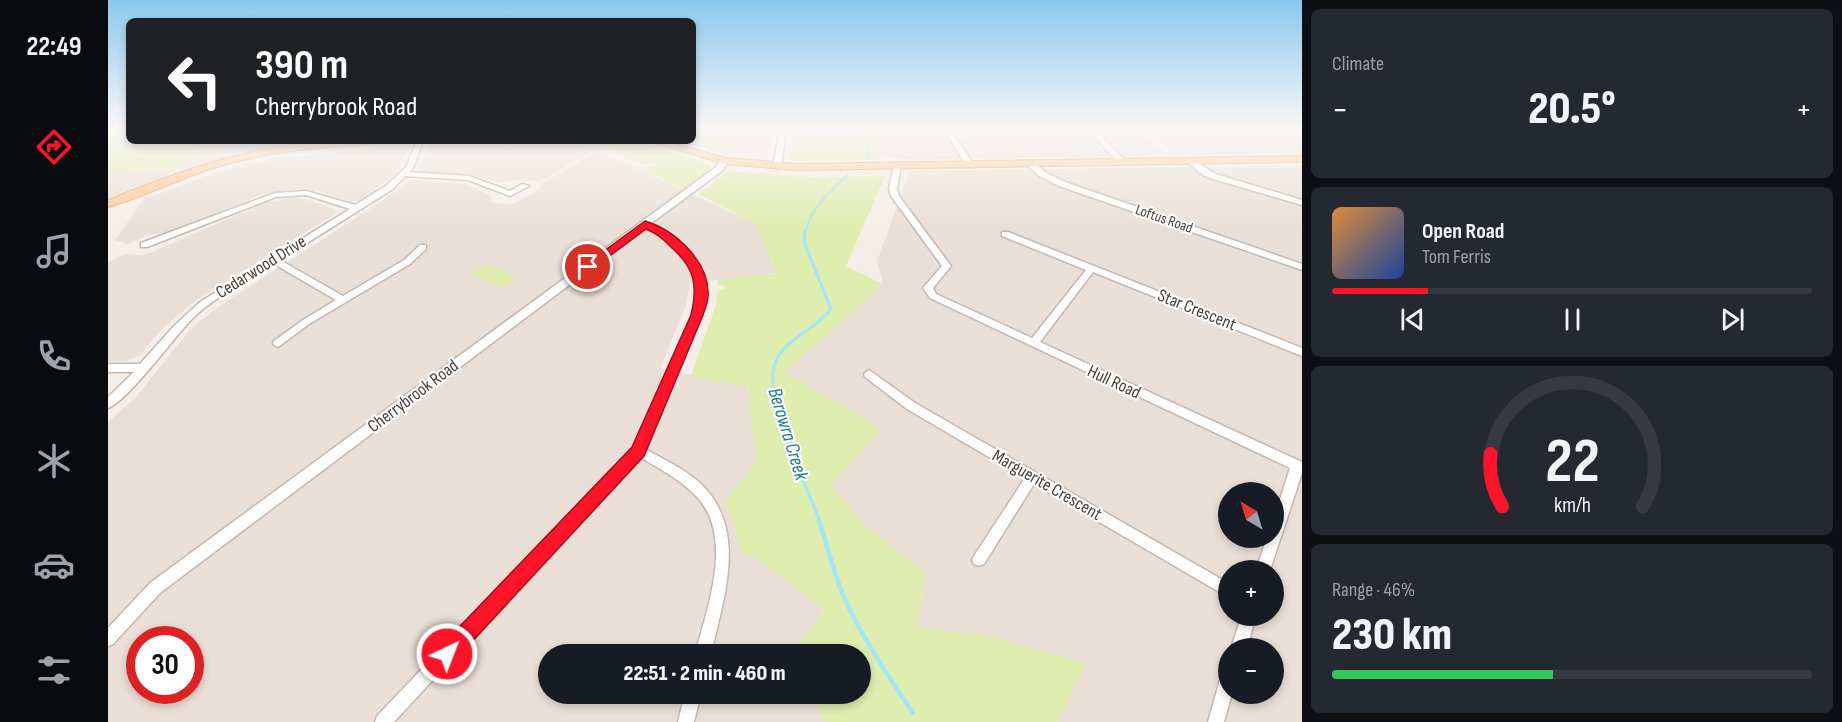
<!DOCTYPE html>
<meta charset="utf-8">
<style>
body{margin:0;font-family:"Sofia Sans Condensed",sans-serif;background:#242831;color:#f1f3f6;height:100vh;display:flex;flex-direction:column;font-size:22px;white-space:nowrap}
*{box-sizing:border-box;margin:0}
p{font-size:20px;color:#9ea1a6}
.icon{flex:none;width:33px;height:33px;fill:none;stroke:currentColor;stroke-width:2;stroke-linecap:round;stroke-linejoin:round}
.map{position:relative;flex:1;overflow:hidden}
.side{display:flex;flex-direction:column;gap:9px;padding:9px;background:#0d0f14;width:540px}
.side>*{flex:none}
.top-card{position:absolute;left:18px;top:18px;width:570px;height:126px;border-radius:9px;box-shadow:0 3px 9px #0003;background:#202124;color:#fff;overflow:hidden}
.needle{width:39px;rotate:322deg}
.controls{position:absolute;left:1110px;top:482px;display:grid;gap:12px}
.controls a{display:grid;place-items:center;width:66px;height:66px;border-radius:50%;background:#171b24;box-shadow:0 3px 9px #0003;font-size:30px}
.speed{position:absolute;left:18px;top:626px;display:flex;gap:12px;font-size:30px;font-weight:700;text-align:center}
.speed>*{display:grid;place-content:center;width:78px;height:78px;border-radius:50%;background:#171b24;box-shadow:0 3px 9px #0003;line-height:1}
.speed .limit{border:9px solid #d22;background:#fff;color:#111}
.pin{position:absolute;display:grid;place-items:center;width:51px;height:51px;color:#fff;margin:-26px;border:3px solid #fff;border-radius:50%;box-shadow:0 2px 6px #0007}
.me{position:absolute;width:66px;margin:-33px;rotate:43deg;stroke-linejoin:round;filter:drop-shadow(0 0 4px #0008)}
.turn{display:flex;align-items:center;gap:21px;height:126px;padding:0 30px;font-size:27px}
.turn .icon{width:78px;height:78px;stroke-width:2.5}
.turn b{display:block;font-size:42px;line-height:51px}
.big{font-size:45px;font-weight:800;line-height:1.1}
.side .card{flex:1;display:flex;flex-direction:column;justify-content:center;gap:9px;min-width:0;padding:0 21px;border-radius:9px;background:#242831}
.side .dial{align-items:center;gap:0}
.dial svg{height:156px;overflow:visible;fill:none;stroke:#363941;stroke-width:7;stroke-linecap:round;text-anchor:middle}
.dial text{fill:#f1f3f6;stroke:none}
.song{display:flex;align-items:center;gap:18px}
.cover{width:72px;height:72px;border-radius:9px;background:linear-gradient(135deg,hsl(30 70% 55%),hsl(220 70% 35%))}
.played{height:6px;border-radius:3px;background:linear-gradient(90deg,#ff1527 20%,#363941 20%)}
.keys{display:flex;justify-content:space-around;direction:ltr}
.heat{display:flex;justify-content:space-between;align-items:center;font-size:33px;direction:ltr}
.charge{height:9px;border-radius:4px;background:linear-gradient(90deg,#34c759 46%,#363941 0)}
.trip{position:absolute;left:430px;top:644px;width:333px;height:60px;border-radius:30px;background:#171b24;box-shadow:0 3px 9px #0003;font-weight:800;line-height:60px;text-align:center}
main{display:flex;flex:1;min-height:0}
.menu{display:flex;flex-direction:column;width:108px;justify-content:space-around;align-items:center;background:#090b0e;color:#9ea1a6}
.menu .icon{width:42px;height:42px}
.menu .current{color:#ff1527}
.menu b{font-size:27px;color:#f1f3f6}
.map>svg:first-child{display:block}
.residential{fill:#eadfd6;fill-rule:evenodd}
.green{fill:#dfedae}
.lines{fill:none;stroke-linecap:round;stroke-linejoin:round}
.stream-far2{stroke:#a0e7f7;stroke-width:2}
.stream-far1{stroke:#a0e7f7;stroke-width:3}
.stream{stroke:#a0e7f7;stroke-width:4.5}
.street-casing{stroke:#c5b7ad;stroke-width:3}
.primary-casing{stroke:#eea25d;stroke-width:2}
.street{fill:#fff;fill-rule:evenodd}
.primary{fill:#ffca97;fill-rule:evenodd}
.route{fill:#ff1527;stroke:#a60e19;stroke-width:1.5}
.labels{text-anchor:middle;dominant-baseline:central;stroke-width:4.5;stroke-linejoin:round;paint-order:stroke}
.far-street-label{font-size:15px;fill:#4a3d36;stroke:#fff}
.street-label{font-size:18px;fill:#4a3d36;stroke:#fff}
.water-label{font-size:20px;font-style:italic;fill:#207d94;stroke:#fff}
</style>
<main>
<nav class="menu">
<b>22:49</b>
<svg class="icon current" aria-label="directions" viewBox="0 0 24 24"><path d="M12 3l9 9-9 9-9-9zM9 14v-3h6M13 9l2 2-2 2"/></svg>
<svg class="icon" aria-label="music" viewBox="0 0 24 24"><path d="M9 18V5l10-2v13"/><circle cx="6" cy="18" r="3"/><circle cx="16" cy="16" r="3"/></svg>
<svg class="icon" aria-label="phone" viewBox="0 0 24 24"><path d="M5 4h4l2 5-3 2q2 4 5 5l2-3 5 2v4C11 20 4 13 5 4z"/></svg>
<svg class="icon" aria-label="climate" viewBox="0 0 24 24"><path d="M12 3v18M4 7l16 10M4 17L20 7"/></svg>
<svg class="icon" aria-label="car" viewBox="0 0 24 24"><path d="M5 17H2v-5l4-1 3-4h7l3 4 3 1v5h-3M9 17h6M6 11h13"/><circle cx="7" cy="17" r="2"/><circle cx="17" cy="17" r="2"/></svg>
<svg class="icon" aria-label="filters" viewBox="0 0 24 24"><path d="M4 7h16M4 17h16"/><circle cx="9" cy="7" r="2"/><circle cx="15" cy="17" r="2"/></svg>
</nav>
<div class="map">
<svg width="1194" height="722" viewBox="0 0 1194 722">
<rect width="100%" height="100%" fill="#f5eee8"/>
<!-- residential -->
<path class="residential" d="M 585,129 L 667,129 L 663,149 L 654,153 L 613,153 L 571,141 L 585,141 Z
M 782,129 L 1031,129 L 1061,155 L 808,160 L 781,157 L 753,157 Z
M 1038,129 L 1190,129 L 1194,131 L 1194,153 L 1067,155 Z
M 93,141 L 188,141 L 74,169 L 0,198 L 0,171 L 69,170 Z
M 363,141 L 465,141 L 485,150 L 431,182 L 416,179 L 389,183 L 363,175 L 315,172 L 312,168 L 321,145 Z
M 300,146 L 292,165 L 283,178 L 251,200 L 242,202 L 211,191 L 183,189 L 152,195 L 64,232 L 42,234 L 20,244 L 7,240 L 36,199 L 104,174 L 169,158 Z
M 490,151 L 647,223 L 669,273 L 582,283 L 578,305 L 552,369 L 639,386 L 649,461 L 616,502 L 626,524 L 632,550 L 653,561 L 716,610 L 693,643 L 696,654 L 441,654 L 441,693 L 707,693 L 715,722 L 0,722 L 0,422 L 28,397 L 84,327 L 116,303 L 277,199 L 300,182 L 308,180 L 358,184 L 381,195 L 385,203 L 405,204 L 432,189 L 433,184 ZM 32,639 L 82,639 L 82,690 L 32,690 Z
M 1194,165 L 1194,722 L 950,722 L 977,663 L 875,635 L 809,627 L 817,579 L 815,571 L 757,526 L 723,485 L 676,372 L 775,284 L 769,261 L 802,171 ZM 1120,492 L 1166,492 L 1166,537 L 1120,537 ZM 1120,570 L 1166,570 L 1166,615 L 1120,615 ZM 1120,648 L 1166,648 L 1166,693 L 1120,693 Z
M 185,198 L 197,199 L 228,210 L 227,214 L 88,300 L 54,329 L 32,355 L 17,361 L 0,361 L 0,262 L 18,254 L 33,255 L 44,252 L 156,203 Z"/>
<!-- green -->
<path class="green" d="M 0,129 L 21,129 L 21,141 L 93,141 L 69,169 L 0,171 Z
M 585,129 L 594,130 L 598,136 L 620,140 L 632,151 L 618,152 L 597,145 L 562,141 L 585,141 Z
M 686,129 L 776,129 C 767,140 768,147 773,160 L 684,162 L 681,159 Z
M 477,141 L 528,141 L 596,162 L 602,167 L 602,171 L 575,189 L 524,165 L 536,168 L 547,165 L 546,163 L 535,164 Z
M 621,171 L 700,177 L 777,176 L 738,266 L 775,284 L 677,372 L 773,429 L 723,485 L 757,526 L 816,571 L 817,579 L 809,627 L 875,635 L 978,663 L 950,722 L 715,722 L 707,693 L 753,693 L 753,654 L 696,654 L 693,643 L 716,610 L 653,561 L 632,551 L 626,524 L 616,502 L 649,461 L 639,387 L 583,376 L 608,305 L 610,289 L 616,290 L 616,286 L 610,285 L 610,280 L 669,273 L 647,223 L 590,194 Z
M 379,263 L 408,277 L 393,288 L 363,274 Z"/>
<g class="lines">
<!-- stream-far2 -->
<path class="stream-far2" d="M 0,149 L 21,141
M 758,161 L 762,152 L 757,142 L 759,129
M 697,233 C 703,208 721,192 740,175"/>
<!-- stream-far1 -->
<path class="stream-far1" d="M 697,231 L 696,242 L 723,309 C 709,328 684,336 671,355 C 647,391 699,484 712,522"/>
<!-- stream -->
<path class="stream" d="M 711,521 C 720,546 725,572 736,597 C 754,638 780,675 805,713"/>
<defs>
<path id="street" d="M 672,129 L 678,129 L 673,167 L 669,169 L 665,167 Z
M 836,129 L 842,129 L 866,165 L 865,167 L 859,167 Z
M 980,129 L 986,129 L 1017,160 L 1017,164 L 1011,164 Z
M 309,141 L 315,141 L 305,168 L 301,172 L 361,176 L 402,191 L 414,184 L 421,186 L 402,196 L 360,180 L 297,176 L 285,189 L 172,260 L 235,296 L 296,260 L 312,245 L 318,245 L 318,249 L 302,264 L 201,324 L 170,347 L 166,345 L 165,343 L 166,341 L 195,320 L 228,300 L 166,264 C 139,281 108,296 85,318 C 66,337 20,401 0,408 L 0,397 L 26,372 L 0,372 L 0,364 L 32,364 L 66,326 L 92,302 L 242,209 L 198,195 L 168,197 L 39,247 L 33,247 L 33,243 L 167,193 L 198,191 L 247,205 L 279,185 L 298,167 Z
M 614,159 L 621,161 L 614,171 L 542,224 C 582,242 604,271 594,315 L 537,449 C 557,460 579,470 595,486 C 640,532 615,600 603,654 L 587,654 C 600,606 628,532 585,493 C 569,478 551,468 531,457 L 286,722 L 267,722 L 269,716 L 525,448 L 584,315 C 595,273 576,245 537,228 L 52,593 L 5,644 L 0,646 L 0,628 L 42,583 L 608,167 Z
M 1080,159 C 1088,159 1101,172 1111,175 L 1194,200 L 1194,205 L 1105,179 L 1095,175 L 1080,163 Z
M 920,162 L 926,162 L 937,172 L 957,182 L 1194,264 L 1194,270 L 951,186 L 931,176 L 920,166 Z
M 786,164 L 793,166 L 789,189 L 791,196 L 843,266 L 825,288 L 828,294 L 924,338 L 978,270 L 894,236 L 894,232 L 900,232 L 1194,348 L 1194,356 L 985,272 L 932,342 L 1194,462 L 1194,473 L 1162,570 L 1148,570 L 1159,537 L 1166,537 L 1166,518 L 1182,468 L 822,298 L 815,288 L 834,266 L 783,196 L 781,189 Z
M 761,370 L 807,403 L 1120,583 L 1120,597 L 926,484 L 876,564 L 871,566 L 866,564 L 864,560 L 866,556 L 917,478 L 799,409 L 757,377 L 756,374 Z
M 1134,615 L 1148,615 L 1139,648 L 1123,648 Z
M 1120,672 L 1120,693 L 1124,693 L 1116,722 L 1100,722 L 1112,680 L 1114,674 Z
M 577,693 L 593,693 L 586,722 L 570,722 Z"/>
<path id="primary" d="M 216,141 L 270,141 L 265,144 C 210,147 157,152 105,168 C 70,179 34,198 0,207 L 0,200 C 70,171 140,147 216,141 Z
M 541,141 L 557,141 L 618,158 L 688,164 L 1194,156 L 1194,162 L 688,170 L 617,164 Z"/>
</defs>
<!-- street casing -->
<use href="#street" class="street-casing"/>
<!-- primary casing -->
<use href="#primary" class="primary-casing"/>
<!-- street -->
<use href="#street" class="street"/>
<!-- primary -->
<use href="#primary" class="primary"/>
</g>
<!-- sky -->
<linearGradient id="sky" x2="0" y2="1"><stop stop-color="#8bc8ee"/><stop offset="0.56" stop-color="#faf7f5"/><stop offset="1" stop-color="#faf7f5" stop-opacity="0"/></linearGradient>
<rect width="1194" height="230" fill="url(#sky)"/>
<!-- route -->
<path class="route" d="M 537,221 C 567,230 602,262 600,296 C 600,302 597,309 595,315 L 536,456 L 346,661 L 339,664 L 332,661 L 329,654 L 332,647 L 524,447 L 583,315 C 590,286 587,268 564,248 C 556,240 549,233 538,229 L 484,269 L 476,269 L 474,267 Z"/>
<g class="labels">
<!-- far-street labels -->
<g class="far-street-label">
<text transform="translate(1056 219) rotate(19)">Loftus Road</text>
</g>
<!-- street labels -->
<g class="street-label">
<text transform="translate(153 267) rotate(-32)">Cedarwood Drive</text>
<text transform="translate(1089 310) rotate(22)">Star Crescent</text>
<text transform="translate(1006 382) rotate(25)">Hull Road</text>
<text transform="translate(305 396) rotate(-37)">Cherrybrook Road</text>
<text transform="translate(939 485) rotate(30)">Marguerite Crescent</text>
</g>
<!-- water labels -->
<g class="water-label">
<text transform="translate(680 434) rotate(73)">Berowra Creek</text>
</g>
</g>
</svg>
<div class="controls">
<a><svg class="needle" viewBox="-14 -14 28 28"><path d="M0-13l5 13h-10z" fill="#e53935"/><path d="M0 13l5-13h-10z" fill="#9ea1a6"/></svg></a>
<a>+</a>
<a>−</a>
</div>
<div class="speed"><div class="limit">30</div></div>
<div class="pin" style="left:480px;top:267px;background:#d93025"><svg class="icon" aria-label="arrive" viewBox="0 0 24 24"><path d="M6 21V4h12l-3 4 3 4H6"/></svg></div>
<svg class="me" style="left:339px;top:654px" viewBox="-20 -20 40 40"><circle r="17" fill="#ff1527" stroke="#fff" stroke-width="3"/><path d="M0-11L8 9 0 5-8 9z" fill="#fff"/></svg>
<div class="trip">22:51 · 2 min · 460 m</div>
<div class="top-card">
<div class="turn"><svg class="icon" aria-label="left" viewBox="0 0 24 24"><path d="M17 20v-9H6M10 6l-5 5 5 5"/></svg><div><b>390 m</b>Cherrybrook Road</div></div>
</div>
</div>
<section class="side">
<div class="card"><p>Climate</p>
<div class="heat"><a>−</a><b class="big">20.5°</b><a>+</a></div>
</div>
<div class="card">
<div class="song"><i class="cover"></i><div><b>Open Road</b><p>Tom Ferris</p></div></div>
<div class="played"></div>
<div class="keys"><svg class="icon" aria-label="previous" viewBox="0 0 24 24"><path d="M18 5L8 12l10 7zM5 5v14"/></svg><svg class="icon" aria-label="pause" viewBox="0 0 24 24"><path d="M8 5v14M16 5v14"/></svg><svg class="icon" aria-label="next" viewBox="0 0 24 24"><path d="M6 5l10 7-10 7zM19 5v14"/></svg></div>
</div>
<div class="card dial"><svg viewBox="0 0 100 80">
<path d="M14 69A42 42 0 1 1 86 69"/>
<path d="M14 69A42 42 0 0 1 8 42" stroke="#ff1527"/>
<text x="50" y="56" font-size="32" font-weight="700">22</text>
<text x="50" y="72" font-size="11">km/h</text>
</svg></div>
<div class="card"><p>Range · 46%</p><b class="big">230 km</b><div class="charge"></div></div>
</section>
</main>
